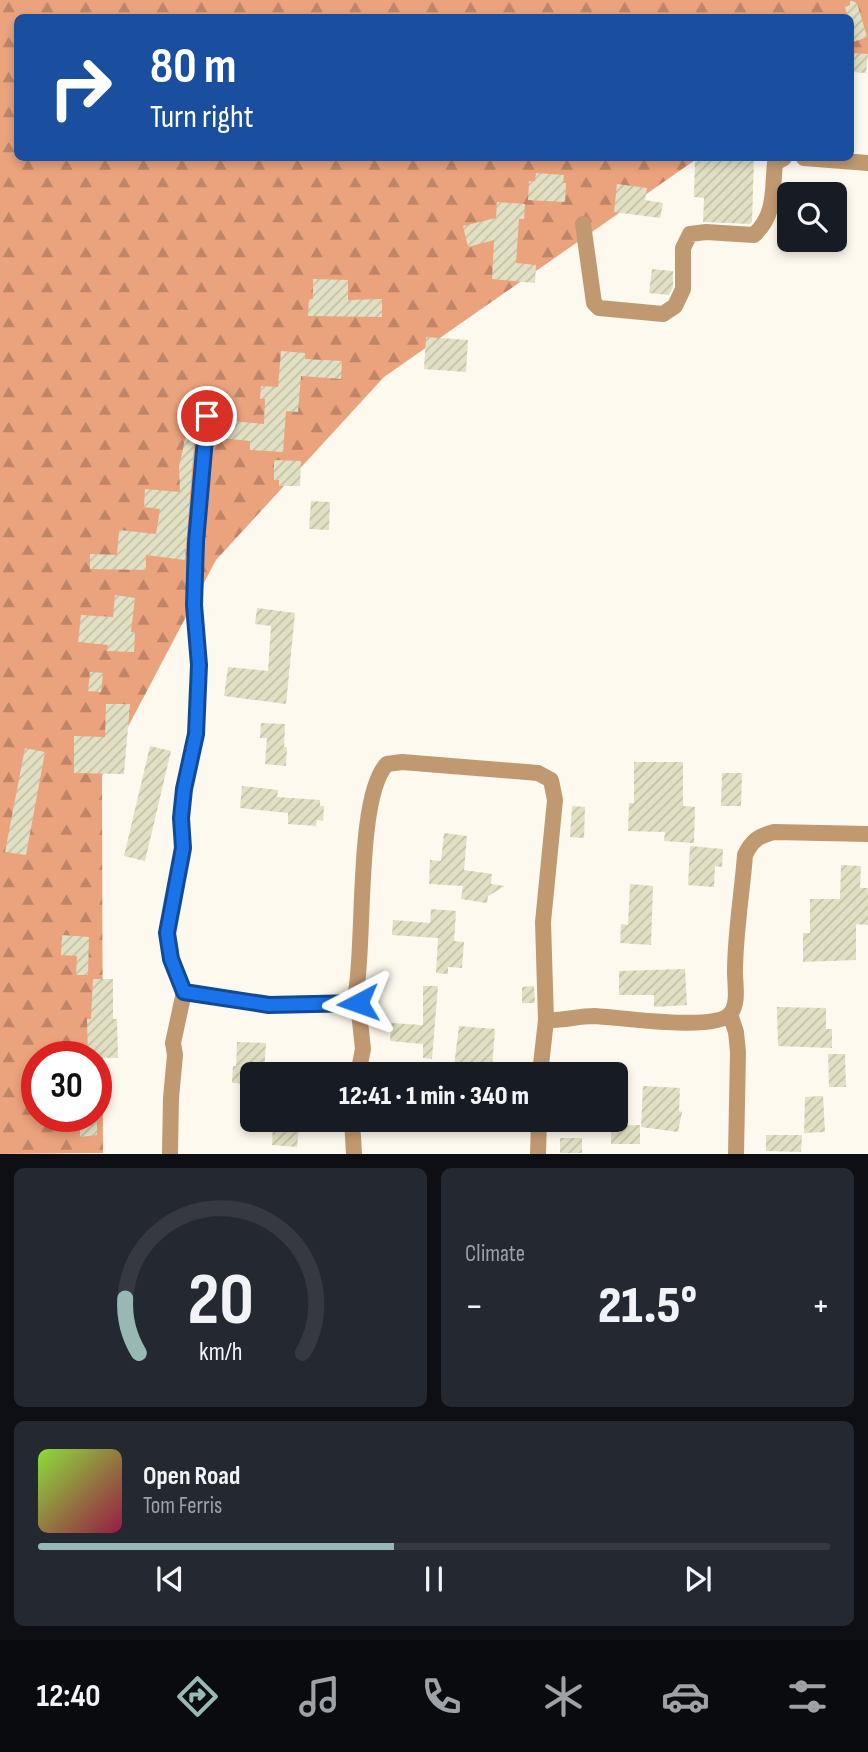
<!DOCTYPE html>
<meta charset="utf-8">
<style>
body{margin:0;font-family:"Sofia Sans Condensed",sans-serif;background:#242831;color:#f1f3f6;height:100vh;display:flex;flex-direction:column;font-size:26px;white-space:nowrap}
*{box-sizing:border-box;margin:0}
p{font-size:23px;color:#9ea1a6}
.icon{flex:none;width:38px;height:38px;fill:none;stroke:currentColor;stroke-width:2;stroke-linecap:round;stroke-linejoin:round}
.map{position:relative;height:1154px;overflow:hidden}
.details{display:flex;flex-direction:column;gap:14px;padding:14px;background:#0d0f14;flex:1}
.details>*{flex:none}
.guide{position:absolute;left:14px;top:14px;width:840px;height:147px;border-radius:10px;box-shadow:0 4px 10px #0003;background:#1a4fa0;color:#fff;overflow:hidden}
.tools{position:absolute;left:777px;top:182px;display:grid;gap:14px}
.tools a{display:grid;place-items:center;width:70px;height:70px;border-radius:10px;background:#171b24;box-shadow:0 4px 10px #0003;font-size:35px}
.speed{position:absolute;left:21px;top:1041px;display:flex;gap:14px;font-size:35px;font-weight:700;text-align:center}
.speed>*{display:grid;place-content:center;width:91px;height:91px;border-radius:50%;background:#171b24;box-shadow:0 4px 10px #0003;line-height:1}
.speed .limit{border:10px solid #d22;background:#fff;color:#111}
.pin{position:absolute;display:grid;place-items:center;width:60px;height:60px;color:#fff;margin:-30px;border:4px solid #fff;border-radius:50%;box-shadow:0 2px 7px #0007}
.me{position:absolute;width:77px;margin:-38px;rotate:266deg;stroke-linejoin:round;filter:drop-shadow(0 0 5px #0008)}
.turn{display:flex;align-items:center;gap:24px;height:147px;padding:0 21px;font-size:32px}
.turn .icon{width:91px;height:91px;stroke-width:2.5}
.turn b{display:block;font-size:49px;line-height:60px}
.big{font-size:52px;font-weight:800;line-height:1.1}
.details .tile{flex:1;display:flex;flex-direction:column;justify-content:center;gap:10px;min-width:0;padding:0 24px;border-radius:10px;background:#242831}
.details .dial{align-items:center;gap:0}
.dial svg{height:182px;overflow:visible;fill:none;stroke:#363941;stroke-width:7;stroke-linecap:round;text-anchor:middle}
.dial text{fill:#f1f3f6;stroke:none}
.song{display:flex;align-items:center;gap:21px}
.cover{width:84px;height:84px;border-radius:10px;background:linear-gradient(135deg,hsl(90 70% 55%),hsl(340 70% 35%))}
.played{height:7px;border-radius:4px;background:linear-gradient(90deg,#98b8b3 45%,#363941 45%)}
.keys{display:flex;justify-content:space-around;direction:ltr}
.heat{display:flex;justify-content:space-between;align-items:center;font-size:38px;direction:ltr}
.details .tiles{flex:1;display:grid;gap:14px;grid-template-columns:1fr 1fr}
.tile:last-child{grid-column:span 2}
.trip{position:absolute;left:240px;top:1062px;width:388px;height:70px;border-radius:10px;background:#171b24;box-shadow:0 4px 10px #0003;font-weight:800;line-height:70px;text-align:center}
.menu{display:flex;height:112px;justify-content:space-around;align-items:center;background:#090b0e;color:#9ea1a6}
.menu .icon{width:49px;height:49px}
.menu .on{color:#98b8b3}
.menu b{font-size:32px;color:#f1f3f6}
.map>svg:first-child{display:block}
.forest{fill:url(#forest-firs);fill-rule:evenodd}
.building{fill:url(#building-hatch)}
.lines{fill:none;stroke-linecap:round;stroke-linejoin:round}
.street{stroke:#c19971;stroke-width:16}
.route-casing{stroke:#114b97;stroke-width:18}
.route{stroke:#1a73e8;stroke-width:12}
</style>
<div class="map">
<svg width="868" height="1154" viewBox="0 0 868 1154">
<defs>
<pattern id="forest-firs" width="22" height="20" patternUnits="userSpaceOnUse" patternTransform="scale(1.75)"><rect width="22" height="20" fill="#eba37d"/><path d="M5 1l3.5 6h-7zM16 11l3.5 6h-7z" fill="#bf8566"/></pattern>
<pattern id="building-hatch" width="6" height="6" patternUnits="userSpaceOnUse" patternTransform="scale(1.75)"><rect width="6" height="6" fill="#e2e0c3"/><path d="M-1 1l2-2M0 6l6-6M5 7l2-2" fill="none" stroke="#c2c0a7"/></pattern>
</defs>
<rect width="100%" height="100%" fill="#fef9ee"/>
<!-- forest -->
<path class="forest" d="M 0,0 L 868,0 L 868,56 L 851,66 L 850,18 L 18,18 L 18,158 L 698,158 L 384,377 L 216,560 L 102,776 L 103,1153 L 0,1154 ZM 37,1057 L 96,1057 L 96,1116 L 37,1116 Z"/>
<!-- building -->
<path class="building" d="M 850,0 L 857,3 L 867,37 L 853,42 L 850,34 L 850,18 L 848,18 L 845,7 L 850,5 Z
M 850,53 L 868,54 L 866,73 L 850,72 Z
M 695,158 L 754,158 L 752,222 L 750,224 L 703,222 L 704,198 L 694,197 Z
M 536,173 L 564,175 L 563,183 L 566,183 L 565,202 L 528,200 L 529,181 L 535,181 Z
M 617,184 L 647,188 L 645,200 L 663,203 L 660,218 L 614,212 Z
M 497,202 L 525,204 L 524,219 L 519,219 L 516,263 L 536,265 L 535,283 L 492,279 L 494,240 L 468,247 L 463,226 L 496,218 Z
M 652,269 L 673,271 L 673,287 L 669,295 L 649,293 Z
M 313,279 L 348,280 L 348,300 L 382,299 L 382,317 L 308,316 L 309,299 L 313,299 Z
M 426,337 L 468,340 L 466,372 L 424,369 Z
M 281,351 L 305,353 L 305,359 L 342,361 L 341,379 L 301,376 L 298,412 L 286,411 L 283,452 L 250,450 L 250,441 L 221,438 L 222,420 L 264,424 L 265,399 L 260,399 L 261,386 L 278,387 Z
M 187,430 L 195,432 L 185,560 L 146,555 L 146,570 L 90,569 L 90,554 L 117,555 L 119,530 L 156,534 L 160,509 L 144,507 L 145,489 L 180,492 L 179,467 Z
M 274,460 L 301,461 L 300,486 L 279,486 L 279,480 L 274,480 Z
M 311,501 L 330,502 L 329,530 L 309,529 Z
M 115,595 L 135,598 L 131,632 L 135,632 L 134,652 L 107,651 L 108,645 L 78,642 L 81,615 L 113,617 Z
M 257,608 L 295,613 L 286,704 L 224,696 L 228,667 L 268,671 L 271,626 L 255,624 Z
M 90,672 L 103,673 L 101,692 L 88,691 Z
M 106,704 L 130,704 L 124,774 L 74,773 L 74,736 L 105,737 Z
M 261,723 L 285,724 L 284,747 L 287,747 L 286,766 L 265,764 L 267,738 L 260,738 Z
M 150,746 L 171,751 L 145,861 L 124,856 Z
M 25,748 L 45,752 L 26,855 L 5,852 Z
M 634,762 L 683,762 L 683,806 L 695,807 L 694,843 L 664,841 L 665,832 L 628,831 L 629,803 L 634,803 Z
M 722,773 L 742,773 L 741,806 L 721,806 Z
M 242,786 L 278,790 L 277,797 L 320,800 L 320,806 L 324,806 L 323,821 L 317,820 L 316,826 L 288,824 L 288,813 L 240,808 Z
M 572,806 L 585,807 L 584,838 L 570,837 Z
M 444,833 L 467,836 L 464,870 L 492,874 L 491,884 L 505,886 L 488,896 L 487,903 L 461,899 L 463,886 L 429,884 L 430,860 L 441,861 Z
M 690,846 L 723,849 L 722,867 L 715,866 L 714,887 L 688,885 Z
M 841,865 L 861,866 L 860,888 L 868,888 L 868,925 L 856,924 L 856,960 L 803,962 L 803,933 L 810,933 L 810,899 L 840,899 Z
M 630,884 L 653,886 L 651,945 L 620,943 L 621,924 L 628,925 Z
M 431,909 L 456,911 L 454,941 L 464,942 L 462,968 L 448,967 L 448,974 L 436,973 L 438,938 L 392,935 L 393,920 L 430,923 Z
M 62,935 L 89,937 L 88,975 L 76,975 L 77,956 L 61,955 Z
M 685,969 L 687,1005 L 654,1007 L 654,995 L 619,995 L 619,971 Z
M 93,979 L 113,979 L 113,1019 L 117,1019 L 118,1058 L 88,1057 L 87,1019 L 91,1019 Z
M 423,986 L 438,986 L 432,1059 L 423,1058 L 423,1044 L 390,1041 L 391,1023 L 423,1025 Z
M 534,986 L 535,1003 L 522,1003 L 522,987 Z
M 777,1007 L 826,1008 L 826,1029 L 832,1029 L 832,1048 L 778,1046 Z
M 459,1026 L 495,1029 L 492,1068 L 454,1066 Z
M 237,1042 L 266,1043 L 264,1074 L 252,1074 L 252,1084 L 232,1083 L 233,1066 L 236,1066 Z
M 828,1054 L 845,1054 L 846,1087 L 829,1087 Z
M 643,1086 L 680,1088 L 679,1111 L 682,1112 L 678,1132 L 641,1127 Z
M 823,1096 L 825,1132 L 804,1133 L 805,1097 Z
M 80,1116 L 97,1116 L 97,1135 L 80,1137 Z
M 273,1120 L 300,1120 L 297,1147 L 272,1145 Z
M 640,1125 L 640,1144 L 611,1144 L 611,1126 Z
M 766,1135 L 802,1135 L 801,1152 L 766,1151 Z
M 560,1138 L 582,1138 L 582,1153 L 560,1153 Z"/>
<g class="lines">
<!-- street -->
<path class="street" d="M 804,158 L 868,163
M 583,224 L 594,303 L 599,308 L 663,314 L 675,306 L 683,289 L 683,248 L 690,234 L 706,232 L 754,235 C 776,214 772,192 775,163 L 784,158
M 184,992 L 171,959 L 167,933 L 183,848 L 181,818 L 184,789 L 196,734 L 199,665 L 194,605 L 196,543 L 207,416
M 358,1003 L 363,1049 L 358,1074
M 730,1014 L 736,1032 L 738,1052 L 736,1154
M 546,1020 C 562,1021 578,1016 594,1016 C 619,1017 714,1032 730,1014 C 739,1004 735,985 735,972 C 735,934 742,894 745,855 C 752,840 759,836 774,832 L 868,834
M 352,1120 L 354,1154
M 170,1154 L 171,1098 L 175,1055 L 173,1043 L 184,992 L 269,1005 L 358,1003 L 356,992 C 365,942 356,795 387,764 L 402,762 L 538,773 L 551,780 L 555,800 L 543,922 L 546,1020 L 540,1074
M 538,1154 L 539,1120"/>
</g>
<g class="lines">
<defs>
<path id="route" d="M 207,416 L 196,542 L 194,605 L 199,665 L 196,734 L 184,789 L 181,818 L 183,848 L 167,933 L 171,959 L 184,992 L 269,1005 L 358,1003"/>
</defs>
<!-- route casing -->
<use href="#route" class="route-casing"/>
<!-- route -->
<use href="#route" class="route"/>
</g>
</svg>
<div class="tools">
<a><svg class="icon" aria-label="search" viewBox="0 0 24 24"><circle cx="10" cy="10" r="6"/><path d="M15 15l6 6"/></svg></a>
</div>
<div class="speed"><div class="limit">30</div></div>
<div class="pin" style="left:207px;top:416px;background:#d93025"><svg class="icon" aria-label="arrive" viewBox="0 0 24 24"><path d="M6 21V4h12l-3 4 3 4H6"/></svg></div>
<svg class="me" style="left:358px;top:1003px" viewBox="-20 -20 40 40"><path d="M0-17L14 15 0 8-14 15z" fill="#1a73e8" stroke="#fff" stroke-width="4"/></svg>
<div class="trip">12:41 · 1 min · 340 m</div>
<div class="guide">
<div class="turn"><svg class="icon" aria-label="right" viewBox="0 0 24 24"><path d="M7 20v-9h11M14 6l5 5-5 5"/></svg><div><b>80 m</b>Turn right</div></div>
</div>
</div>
<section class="details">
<div class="tiles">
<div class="tile dial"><svg viewBox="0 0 100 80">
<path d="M14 69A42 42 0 1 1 86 69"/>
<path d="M14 69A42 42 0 0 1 8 45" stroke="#98b8b3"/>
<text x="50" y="56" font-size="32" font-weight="700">20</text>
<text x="50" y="72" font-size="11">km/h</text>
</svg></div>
<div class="tile"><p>Climate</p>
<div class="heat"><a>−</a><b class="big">21.5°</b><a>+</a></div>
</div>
<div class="tile">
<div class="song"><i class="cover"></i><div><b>Open Road</b><p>Tom Ferris</p></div></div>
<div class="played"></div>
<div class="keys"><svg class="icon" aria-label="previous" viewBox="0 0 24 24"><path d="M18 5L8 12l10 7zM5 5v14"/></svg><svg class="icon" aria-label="pause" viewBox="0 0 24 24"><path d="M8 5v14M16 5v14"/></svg><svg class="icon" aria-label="next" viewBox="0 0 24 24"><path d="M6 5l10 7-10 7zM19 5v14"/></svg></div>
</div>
</div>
</section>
<nav class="menu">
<b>12:40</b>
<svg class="icon on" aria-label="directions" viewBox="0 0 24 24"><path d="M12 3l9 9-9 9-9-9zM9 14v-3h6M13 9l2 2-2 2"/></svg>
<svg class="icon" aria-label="music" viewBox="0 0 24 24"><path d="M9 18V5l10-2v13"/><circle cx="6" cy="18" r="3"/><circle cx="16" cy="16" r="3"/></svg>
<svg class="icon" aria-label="phone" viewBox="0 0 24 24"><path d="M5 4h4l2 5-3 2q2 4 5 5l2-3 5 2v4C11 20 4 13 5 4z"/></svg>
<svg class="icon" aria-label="climate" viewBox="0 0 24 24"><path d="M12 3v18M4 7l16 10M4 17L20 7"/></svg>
<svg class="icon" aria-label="car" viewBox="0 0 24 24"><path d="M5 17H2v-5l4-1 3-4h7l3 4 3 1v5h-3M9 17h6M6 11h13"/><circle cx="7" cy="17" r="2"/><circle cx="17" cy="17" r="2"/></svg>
<svg class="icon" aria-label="filters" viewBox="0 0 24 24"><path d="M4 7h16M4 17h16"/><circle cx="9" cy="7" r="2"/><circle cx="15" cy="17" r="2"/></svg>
</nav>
